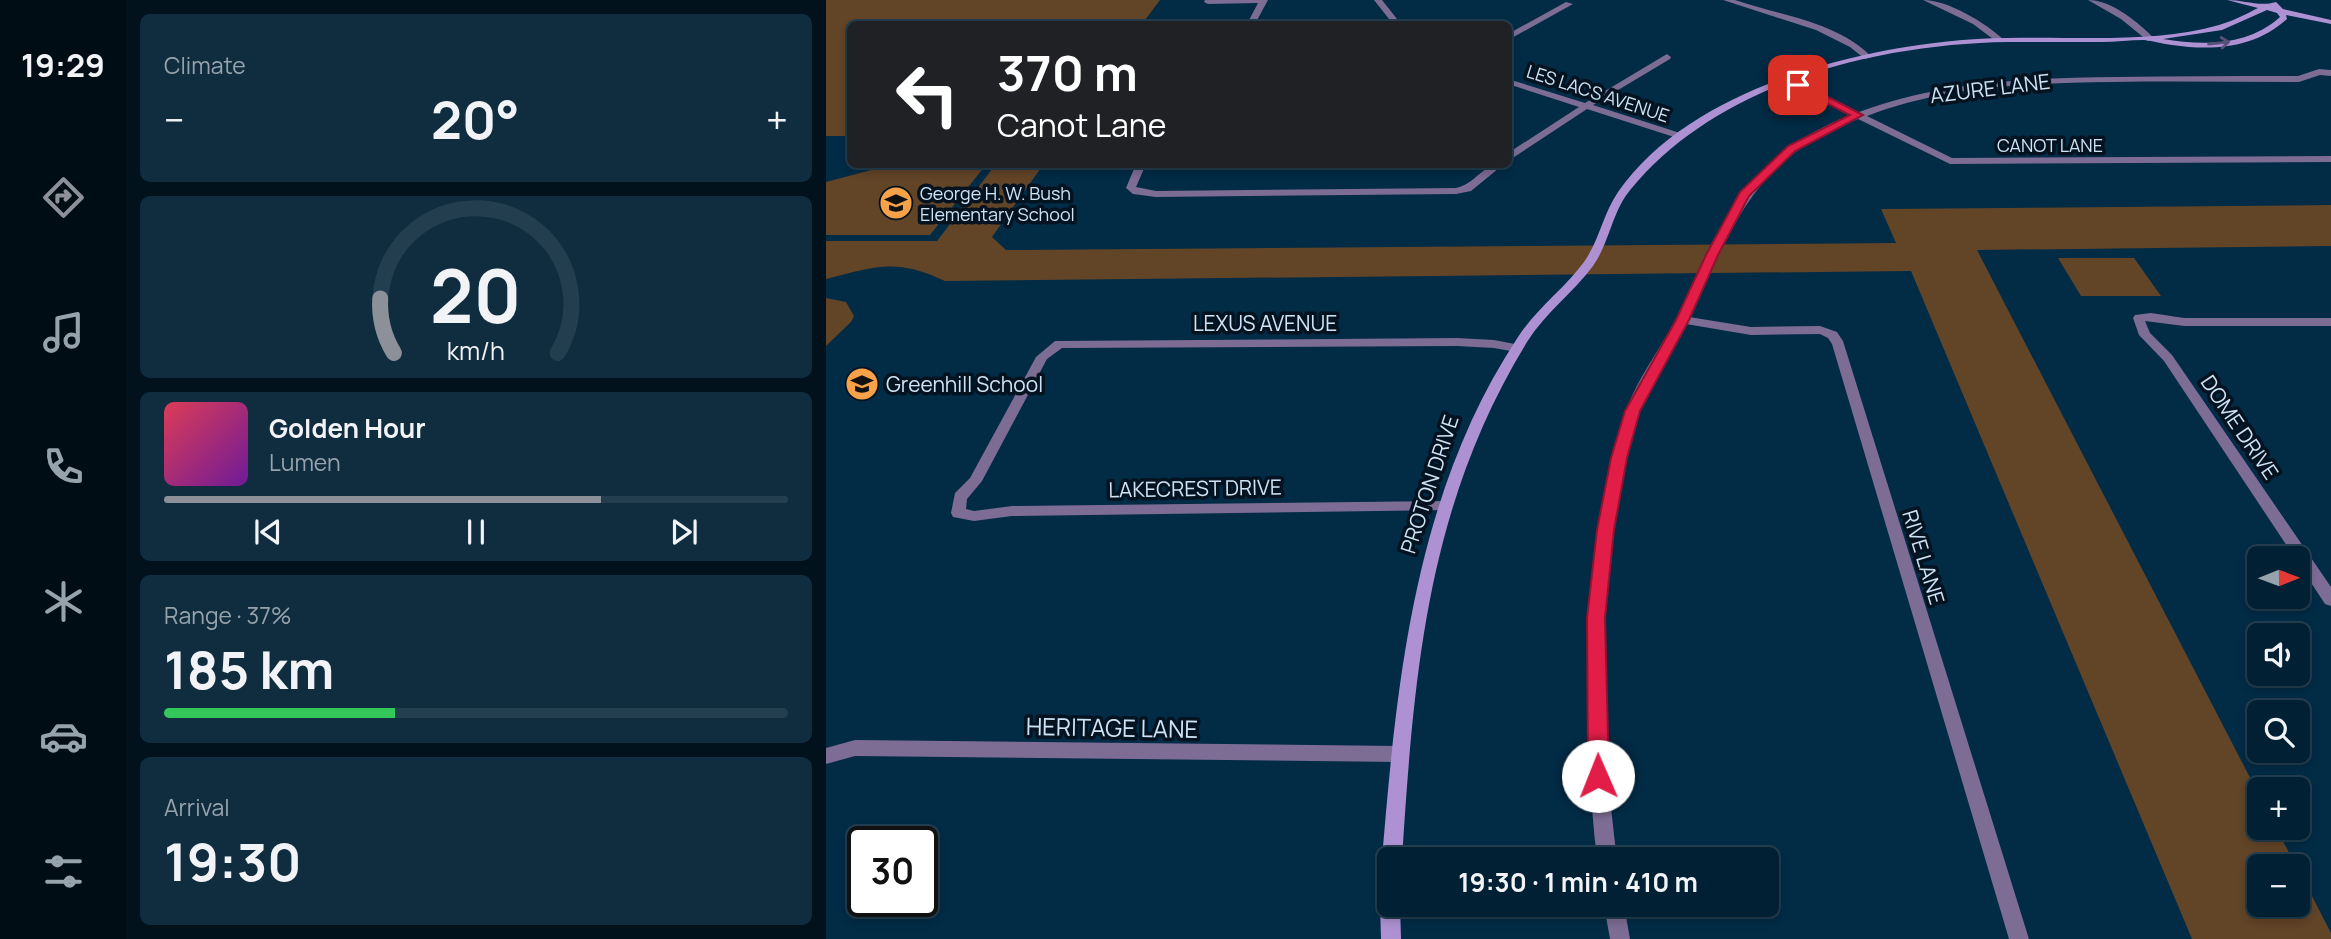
<!DOCTYPE html>
<meta charset="utf-8">
<style>
body{margin:0;font-family:Manrope,sans-serif;background:#102d40;color:#f1f3f6;height:100vh;display:flex;flex-direction:column;font-size:26px;white-space:nowrap}
*{box-sizing:border-box;margin:0}
p{font-size:23px;color:#96a3ac}
.icon{flex:none;width:38px;height:38px;fill:none;stroke:currentColor;stroke-width:2;stroke-linecap:round;stroke-linejoin:round}
.map{position:relative;flex:1;overflow:hidden}
.side{display:flex;flex-direction:column;gap:14px;padding:14px;background:#01121d;width:700px}
.side>*{flex:none}
.top-card{position:absolute;left:21px;top:21px;width:665px;height:147px;border-radius:10px;box-shadow:0 4px 10px #0003,0 0 0 2px #233e4f;background:#202124;color:#fff;overflow:hidden}
.needle{width:46px;rotate:89deg}
.controls{position:absolute;left:1421px;top:546px;display:grid;gap:14px}
.controls a{display:grid;place-items:center;width:63px;height:63px;border-radius:10px;background:#022034;box-shadow:0 4px 10px #0003,0 0 0 2px #233e4f;font-size:35px}
.speed{position:absolute;left:21px;top:826px;display:flex;gap:14px;font-size:35px;font-weight:700;text-align:center}
.speed>*{display:grid;place-content:center;width:91px;height:91px;border-radius:50%;background:#022034;box-shadow:0 4px 10px #0003,0 0 0 2px #233e4f;line-height:1}
.speed .limit{border:4px solid #111;border-radius:10px;background:#fff;color:#111}
.pin{position:absolute;display:grid;place-items:center;width:60px;height:60px;color:#fff;margin:-30px;border-radius:14px;box-shadow:0 4px 10px #0006}
.me{position:absolute;width:77px;margin:-38px;rotate:359deg;stroke-linejoin:round;filter:drop-shadow(0 0 5px #0008)}
.turn{display:flex;align-items:center;gap:24px;height:147px;padding:0 35px;font-size:32px}
.turn .icon{width:91px;height:91px;stroke-width:2.5}
.turn b{display:block;font-size:49px;line-height:60px}
.big{font-size:52px;font-weight:700;line-height:1.1}
.side .tile{flex:1;display:flex;flex-direction:column;justify-content:center;gap:10px;min-width:0;padding:0 24px;border-radius:10px;background:#102d40}
.side .dial{align-items:center;gap:0}
.dial svg{height:182px;overflow:visible;fill:none;stroke:#233e4f;stroke-width:7;stroke-linecap:round;text-anchor:middle}
.dial text{fill:#f1f3f6;stroke:none}
.song{display:flex;align-items:center;gap:21px}
.cover{width:84px;height:84px;border-radius:10px;background:linear-gradient(135deg,hsl(350 70% 55%),hsl(280 70% 35%))}
.played{height:7px;border-radius:4px;background:linear-gradient(90deg,#8c9099 70%,#233e4f 70%)}
.keys{display:flex;justify-content:space-around;direction:ltr}
.heat{display:flex;justify-content:space-between;align-items:center;font-size:38px;direction:ltr}
.charge{height:10px;border-radius:5px;background:linear-gradient(90deg,#34c759 37%,#233e4f 0)}
.trip{position:absolute;left:551px;top:847px;width:402px;height:70px;border-radius:10px;background:#022034;box-shadow:0 4px 10px #0003,0 0 0 2px #233e4f;font-weight:700;line-height:70px;text-align:center}
main{display:flex;flex:1;min-height:0}
.tab-bar{display:flex;flex-direction:column;width:126px;justify-content:space-around;align-items:center;background:#010d15;color:#96a3ac}
.tab-bar .icon{width:49px;height:49px}
.tab-bar .active{color:#8c9099}
.tab-bar b{font-size:32px;color:#f1f3f6}
.map>svg:first-child{display:block}
.green{fill:#624427}
.lines{fill:none;stroke-linecap:round;stroke-linejoin:round}
.street{fill:#7d6c94;fill-rule:evenodd}
.secondary{fill:#ad91d2;fill-rule:evenodd}
.oneway{stroke:#585278}
.route{fill:#e11d48;stroke:#92132f;stroke-width:2}
.labels{text-anchor:middle;dominant-baseline:central;stroke-width:7;stroke-linejoin:round;paint-order:stroke}
.far-street-label{font-size:18px;fill:#cee3f5;stroke:#04131f}
.far-poi-label{font-size:18px;fill:#cee3f5;stroke:#04131f;text-anchor:start}
.street-label{font-size:21px;fill:#cee3f5;stroke:#04131f}
.poi-label{font-size:21px;fill:#cee3f5;stroke:#04131f;text-anchor:start}
.near-street-label{font-size:24px;fill:#cee3f5;stroke:#04131f}
</style>
<main>
<nav class="tab-bar">
<b>19:29</b>
<svg class="icon active" aria-label="directions" viewBox="0 0 24 24"><path d="M12 3l9 9-9 9-9-9zM9 14v-3h6M13 9l2 2-2 2"/></svg>
<svg class="icon" aria-label="music" viewBox="0 0 24 24"><path d="M9 18V5l10-2v13"/><circle cx="6" cy="18" r="3"/><circle cx="16" cy="16" r="3"/></svg>
<svg class="icon" aria-label="phone" viewBox="0 0 24 24"><path d="M5 4h4l2 5-3 2q2 4 5 5l2-3 5 2v4C11 20 4 13 5 4z"/></svg>
<svg class="icon" aria-label="climate" viewBox="0 0 24 24"><path d="M12 3v18M4 7l16 10M4 17L20 7"/></svg>
<svg class="icon" aria-label="car" viewBox="0 0 24 24"><path d="M5 17H2v-5l4-1 3-4h7l3 4 3 1v5h-3M9 17h6M6 11h13"/><circle cx="7" cy="17" r="2"/><circle cx="17" cy="17" r="2"/></svg>
<svg class="icon" aria-label="filters" viewBox="0 0 24 24"><path d="M4 7h16M4 17h16"/><circle cx="9" cy="7" r="2"/><circle cx="15" cy="17" r="2"/></svg>
</nav>
<section class="side">
<div class="tile"><p>Climate</p>
<div class="heat"><a>−</a><b class="big">20°</b><a>+</a></div>
</div>
<div class="tile dial"><svg viewBox="0 0 100 80">
<path d="M14 69A42 42 0 1 1 86 69"/>
<path d="M14 69A42 42 0 0 1 8 45" stroke="#8c9099"/>
<text x="50" y="56" font-size="32" font-weight="700">20</text>
<text x="50" y="72" font-size="11">km/h</text>
</svg></div>
<div class="tile">
<div class="song"><i class="cover"></i><div><b>Golden Hour</b><p>Lumen</p></div></div>
<div class="played"></div>
<div class="keys"><svg class="icon" aria-label="previous" viewBox="0 0 24 24"><path d="M18 5L8 12l10 7zM5 5v14"/></svg><svg class="icon" aria-label="pause" viewBox="0 0 24 24"><path d="M8 5v14M16 5v14"/></svg><svg class="icon" aria-label="next" viewBox="0 0 24 24"><path d="M6 5l10 7-10 7zM19 5v14"/></svg></div>
</div>
<div class="tile"><p>Range · 37%</p><b class="big">185 km</b><div class="charge"></div></div>
<div class="tile"><p>Arrival</p><b class="big">19:30</b></div>
</section>
<div class="map">
<svg width="1505" height="939" viewBox="0 0 1505 939">
<rect width="100%" height="100%" fill="#022b46"/>
<!-- green -->
<path class="green" d="M 0,0 L 334,0 L 316,24 L 24,24 L 24,136 L 0,136 Z
M 170,164 L 217,165 L 166,237 L 180,250 L 1070,243 L 1055,209 L 1505,205 L 1505,246 L 1151,250 L 1433,795 L 1433,828 L 1450,828 L 1470,866 L 1433,866 L 1433,905 L 1472,905 L 1472,869 L 1505,933 L 1505,939 L 1366,939 L 1085,271 L 119,281 C 70,258 50,266 0,279 L 0,241 L 111,241 Z
M 141,165 L 159,166 L 104,235 L 0,235 L 0,182 L 64,165 Z
M 1232,258 L 1308,258 L 1335,296 L 1255,296 Z
M 0,298 L 20,302 L 28,316 L 25,322 L 0,346 Z"/>
<g class="lines">
<!-- street -->
<path class="street" d="M 379,0 L 442,0 L 429,24 L 421,24 L 432,3 L 382,4 L 378,2 Z
M 548,0 L 556,0 L 575,24 L 567,24 Z
M 897,0 L 909,0 C 955,16 1010,21 1046,57 L 1039,59 L 1024,47 L 990,30 Z
M 1097,0 C 1122,0 1160,23 1178,40 L 1171,42 L 1147,24 Z
M 1262,0 C 1286,0 1313,23 1329,39 L 1322,41 L 1295,19 Z
M 740,2 L 747,4 L 682,40 L 682,34 Z
M 490,20 L 496,20 L 497,22 L 496,24 L 488,24 Z
M 841,54 L 845,57 L 844,59 L 767,105 L 854,133 L 854,137 L 848,137 L 761,109 L 682,161 L 682,153 L 753,107 L 682,84 L 682,79 L 759,103 Z
M 1493,69 L 1505,70 L 1505,76 L 1494,75 L 1473,82 C 1411,82 1349,81 1287,82 C 1204,83 1119,86 1041,116 L 1126,158 L 1505,156 L 1505,162 L 1124,164 L 1032,119 C 926,159 909,224 863,317 L 925,327 L 994,326 L 1011,332 L 1017,341 L 1203,939 L 1183,939 L 1006,344 L 1002,338 L 994,334 L 925,335 L 860,324 C 844,354 823,382 812,414 C 767,547 773,720 791,859 L 771,859 C 764,802 762,743 763,685 C 763,594 769,501 799,414 C 812,375 839,344 856,307 C 898,218 927,152 1025,115 L 959,82 L 959,78 L 965,78 L 1033,112 C 1116,81 1204,78 1291,77 C 1351,76 1412,76 1472,76 Z
M 310,164 L 320,164 L 310,187 L 330,191 L 630,188 C 650,184 655,164 678,164 L 645,191 L 630,194 L 330,197 L 307,194 L 300,188 Z
M 1325,313 L 1358,318 L 1505,318 L 1505,326 L 1358,326 L 1319,321 L 1324,333 L 1346,355 L 1505,587 L 1505,606 L 1499,604 L 1472,563 L 1472,558 L 1469,558 L 1338,361 L 1313,335 L 1307,318 L 1309,315 Z
M 631,338 L 668,340 L 694,345 L 696,348 L 690,352 L 668,348 L 631,346 L 236,348 L 221,359 L 156,481 L 141,499 L 140,509 L 148,511 L 186,506 L 619,501 L 624,502 L 626,506 L 624,510 L 186,516 L 148,521 L 127,517 L 125,513 L 129,493 L 144,478 L 210,357 L 229,341 Z
M 29,740 L 573,746 L 579,748 L 582,754 L 579,760 L 573,762 L 29,756 L 0,764 L 0,748 Z
M 778,905 L 798,905 L 804,939 L 784,939 Z"/>
<!-- secondary -->
<path class="secondary" d="M 1401,0 C 1418,0 1434,7 1450,2 L 1457,9 L 1505,20 L 1505,24 L 1460,15 L 1461,19 C 1429,48 1388,51 1346,45 C 1337,44 1327,41 1318,40 C 1304,40 1290,42 1275,42 C 1244,42 1213,42 1182,42 C 1050,44 892,83 805,189 C 786,211 784,242 767,266 C 747,293 719,313 701,342 C 601,505 588,673 576,859 L 564,859 L 564,867 L 559,866 L 556,859 C 571,678 589,493 692,337 C 710,309 738,289 758,262 C 773,241 777,214 792,192 C 851,108 965,69 1062,50 C 1101,43 1141,38 1181,38 C 1249,36 1328,44 1393,25 C 1407,21 1420,14 1432,8 ZM 1441,10 L 1451,13 L 1454,17 C 1422,46 1378,46 1337,39 L 1396,30 Z
M 564,895 L 564,905 L 574,905 L 575,939 L 555,939 L 554,905 L 557,898 Z"/>
</g>
<!-- one-way arrows -->
<defs><path id="oneway-shaft" d="M-6 0H5M1.5-3L5.5 0L1.5 3" fill="none" stroke-width="1.6" stroke-linecap="round" stroke-linejoin="round" transform="scale(1.75)"/></defs>
<use class="oneway" href="#oneway-shaft" transform="translate(1393 43) rotate(-6)"/>
<!-- route -->
<path class="route" d="M 968,83 L 975,83 L 1037,115 L 969,151 L 923,196 L 892,255 L 863,320 L 814,411 L 801,458 L 788,530 L 779,618 L 783,776 L 780,783 L 772,785 L 765,783 L 762,776 L 761,618 L 771,530 L 785,458 L 799,411 L 850,320 L 880,255 L 914,192 L 962,146 L 1024,115 L 968,87 Z"/>
<!-- icons -->
<defs>
<symbol id="school-disc" viewBox="-11 -11 22 22"><circle r="9.5" fill="#f7a149" stroke="#04131f"/><path d="M0-5L7-2L0 1L-7-2ZM-4 1L0 2.5L4 1V4Q0 6-4 4Z" fill="#111"/></symbol>
</defs>
<g fill-rule="evenodd">
<use href="#school-disc" x="51" y="184" width="38" height="38"/>
<use href="#school-disc" x="17" y="365" width="38" height="38"/>
</g>
<g class="labels">
<!-- far-street labels -->
<g class="far-street-label">
<text transform="translate(772 93) rotate(18)">LES LACS AVENUE</text>
<text x="1224" y="145">CANOT LANE</text>
</g>
<!-- far-poi labels -->
<g class="far-poi-label">
<text x="94" y="193">George H. W. Bush<tspan x="94" dy="21">Elementary School</tspan></text>
</g>
<!-- street labels -->
<g class="street-label">
<text transform="translate(1164 88) rotate(-7)">AZURE LANE</text>
<text x="439" y="323">LEXUS AVENUE</text>
<text transform="translate(1414 427) rotate(56)">DOME DRIVE</text>
<text transform="translate(603 484) rotate(-72)">PROTON DRIVE</text>
<text transform="translate(369 488) rotate(-1)">LAKECREST DRIVE</text>
<text transform="translate(1098 557) rotate(73)">RIVE LANE</text>
</g>
<!-- poi labels -->
<g class="poi-label">
<text x="60" y="384">Greenhill School</text>
</g>
<!-- near-street labels -->
<g class="near-street-label">
<text transform="translate(286 727) rotate(1)">HERITAGE LANE</text>
</g>
</g>
</svg>
<div class="controls">
<a><svg class="needle" viewBox="-14 -14 28 28"><path d="M0-13l5 13h-10z" fill="#e53935"/><path d="M0 13l5-13h-10z" fill="#96a3ac"/></svg></a>
<a><svg class="icon" aria-label="sound" viewBox="0 0 24 24"><path d="M4 9h4l5-4v14l-5-4H4zM17 9q2 3 0 6"/></svg></a>
<a><svg class="icon" aria-label="search" viewBox="0 0 24 24"><circle cx="10" cy="10" r="6"/><path d="M15 15l6 6"/></svg></a>
<a>+</a>
<a>−</a>
</div>
<div class="speed"><div class="limit">30</div></div>
<div class="pin" style="left:972px;top:85px;background:#d93025"><svg class="icon" aria-label="arrive" viewBox="0 0 24 24"><path d="M6 21V4h12l-3 4 3 4H6"/></svg></div>
<svg class="me" style="left:772px;top:776px" viewBox="-20 -20 40 40"><circle r="19" fill="#fff"/><path d="M0-13L10 11 0 6-10 11z" fill="#e11d48"/></svg>
<div class="trip">19:30 · 1 min · 410 m</div>
<div class="top-card">
<div class="turn"><svg class="icon" aria-label="left" viewBox="0 0 24 24"><path d="M17 20v-9H6M10 6l-5 5 5 5"/></svg><div><b>370 m</b>Canot Lane</div></div>
</div>
</div>
</main>
